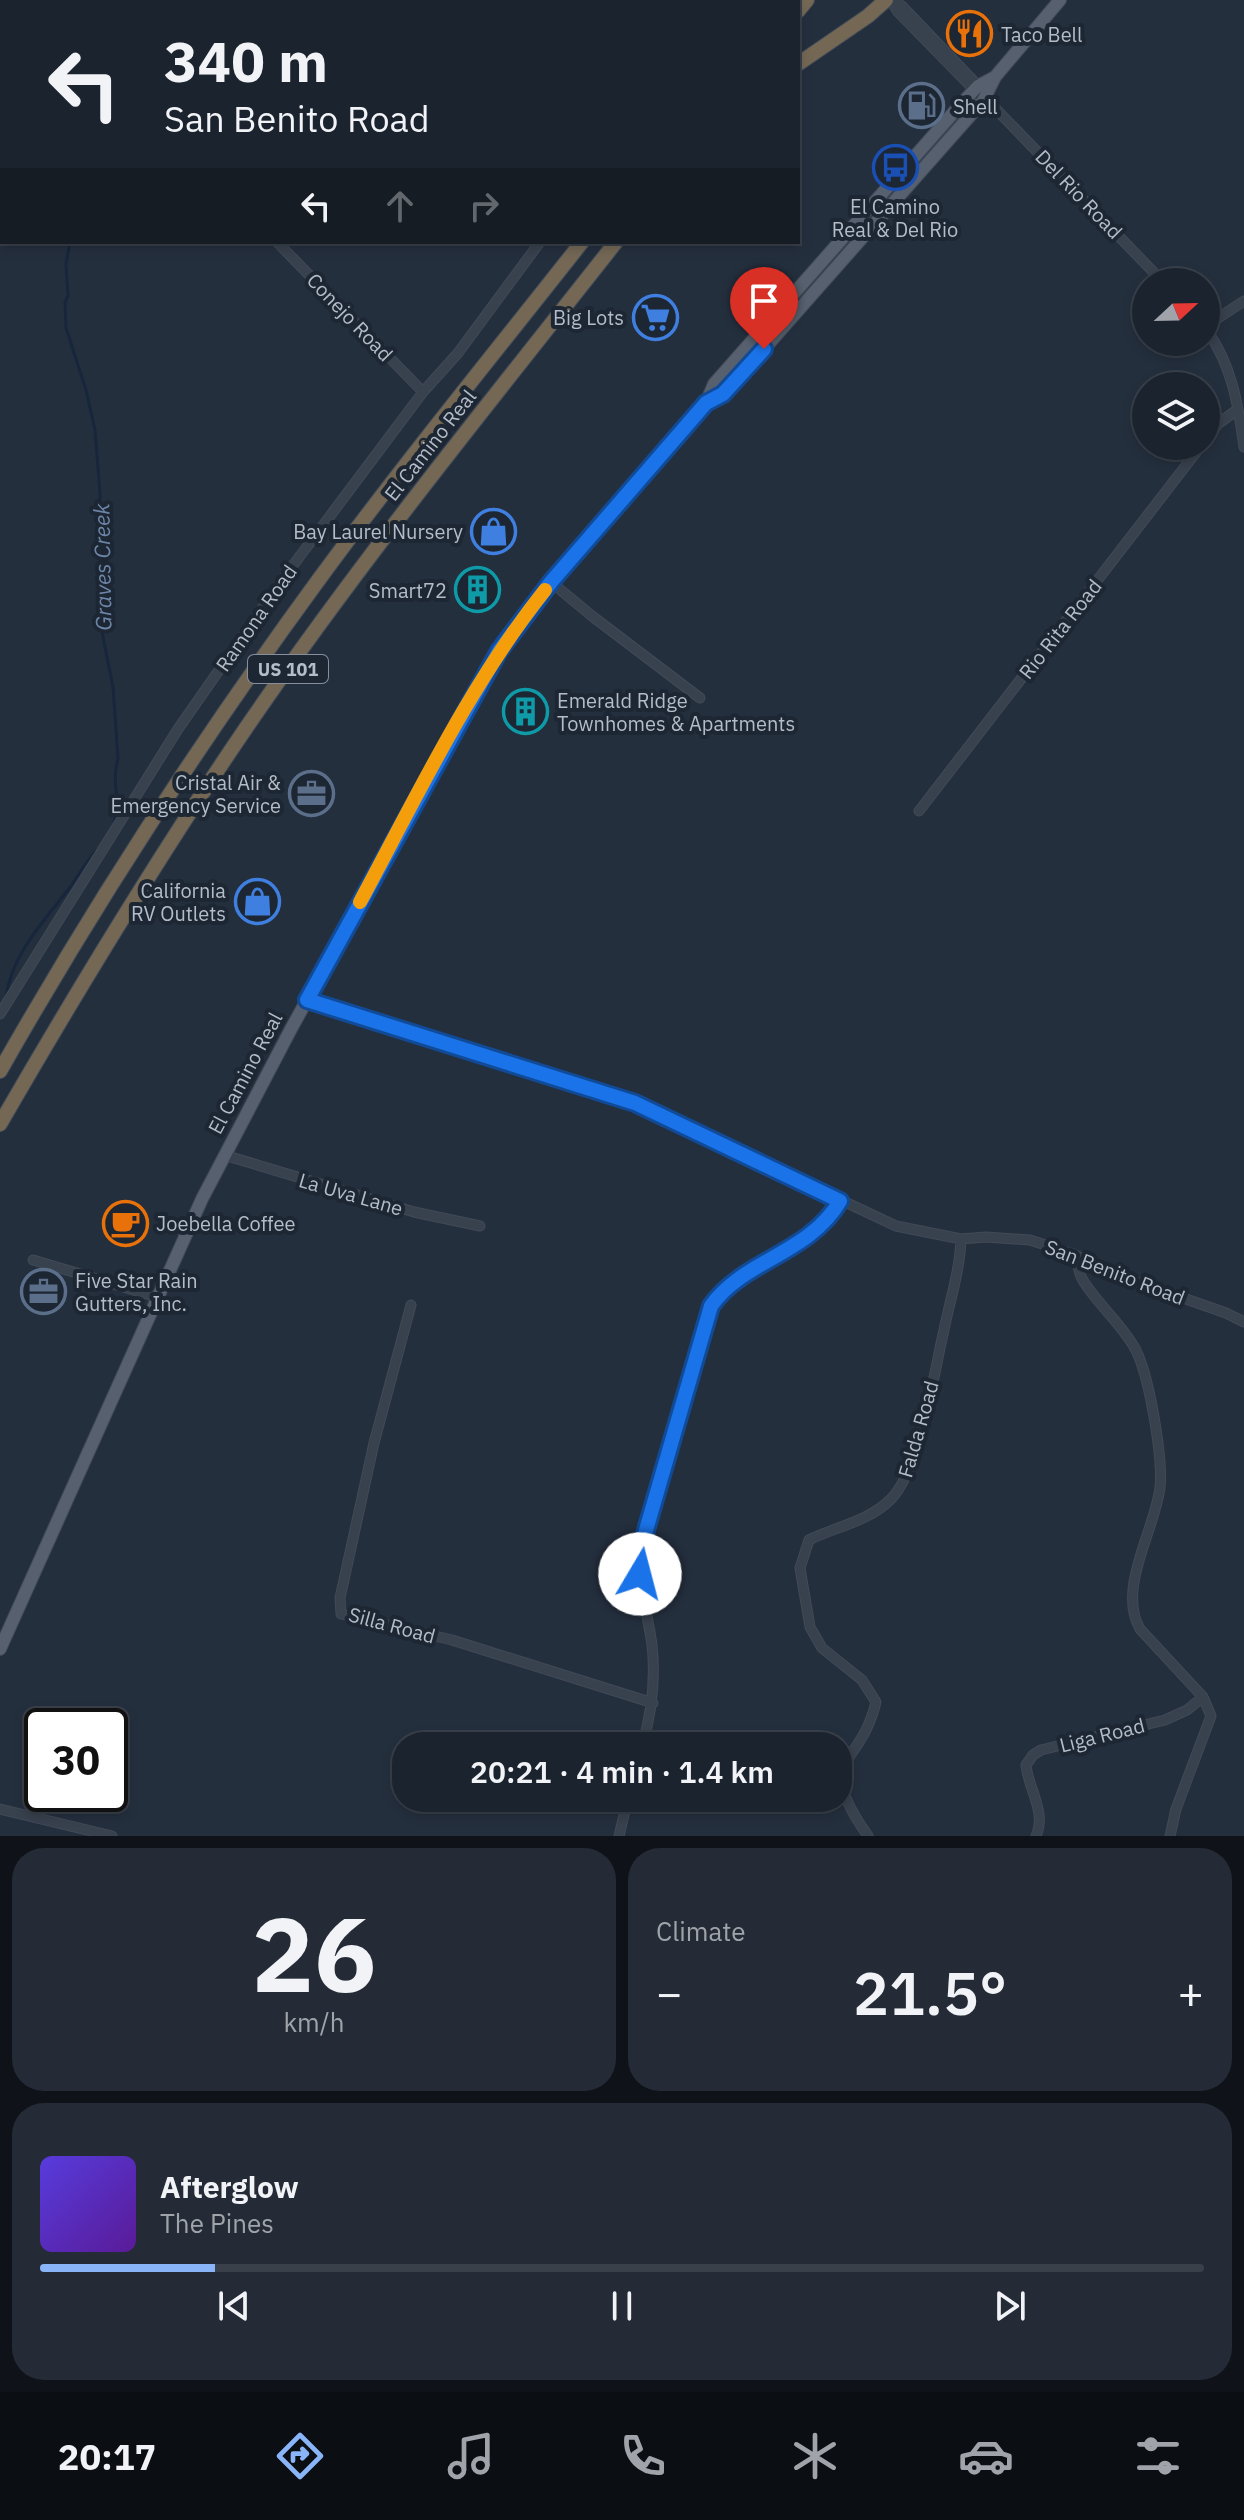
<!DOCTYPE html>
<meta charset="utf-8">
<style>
body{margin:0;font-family:"IBM Plex Sans",sans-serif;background:#242b36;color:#f1f3f6;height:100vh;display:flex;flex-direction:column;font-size:30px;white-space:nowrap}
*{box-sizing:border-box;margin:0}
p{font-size:26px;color:#a0a4aa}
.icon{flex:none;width:44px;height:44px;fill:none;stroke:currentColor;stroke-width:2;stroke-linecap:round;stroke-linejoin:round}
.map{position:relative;height:1836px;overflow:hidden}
.sheet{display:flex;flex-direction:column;gap:12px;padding:12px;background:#0f1319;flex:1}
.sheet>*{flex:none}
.hud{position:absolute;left:0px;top:0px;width:800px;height:244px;box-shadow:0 4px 12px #0003,0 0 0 2px #39404a;background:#1b232e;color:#f1f3f6;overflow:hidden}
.needle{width:52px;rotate:68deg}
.controls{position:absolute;left:1132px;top:268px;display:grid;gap:16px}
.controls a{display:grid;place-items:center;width:88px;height:88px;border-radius:50%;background:#1b232e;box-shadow:0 4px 12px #0003,0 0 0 2px #39404a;font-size:40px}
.speed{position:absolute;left:24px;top:1708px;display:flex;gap:16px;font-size:40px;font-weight:700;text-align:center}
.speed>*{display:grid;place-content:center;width:104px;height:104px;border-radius:50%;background:#1b232e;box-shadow:0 4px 12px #0003,0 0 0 2px #39404a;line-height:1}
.speed .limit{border:4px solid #111;border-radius:12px;background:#fff;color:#111}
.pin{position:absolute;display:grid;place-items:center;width:68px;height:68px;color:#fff;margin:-82px -34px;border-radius:50% 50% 50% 0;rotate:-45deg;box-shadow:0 0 8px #0007}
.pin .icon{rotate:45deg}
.me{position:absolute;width:88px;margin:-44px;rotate:8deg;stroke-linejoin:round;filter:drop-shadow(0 0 6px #0008)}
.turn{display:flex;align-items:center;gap:28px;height:168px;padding:0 32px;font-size:36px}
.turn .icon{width:104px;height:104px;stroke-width:2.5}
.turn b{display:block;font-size:56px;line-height:68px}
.lanes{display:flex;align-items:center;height:76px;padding:0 32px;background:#0003;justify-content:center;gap:40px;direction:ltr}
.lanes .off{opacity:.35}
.big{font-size:60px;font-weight:600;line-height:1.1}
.sheet .widget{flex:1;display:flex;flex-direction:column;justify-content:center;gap:12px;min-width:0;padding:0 28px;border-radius:32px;background:#242b36}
.sheet .dial{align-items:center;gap:0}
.dial b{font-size:104px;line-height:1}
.song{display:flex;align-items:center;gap:24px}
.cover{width:96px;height:96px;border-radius:12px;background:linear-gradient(135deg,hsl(250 70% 55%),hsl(270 70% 35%))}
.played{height:8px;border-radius:4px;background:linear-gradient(90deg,#8ab4f8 15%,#39404a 15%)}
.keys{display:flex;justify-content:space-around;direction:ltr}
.heat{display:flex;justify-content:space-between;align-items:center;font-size:44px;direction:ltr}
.sheet .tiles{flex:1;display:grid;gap:12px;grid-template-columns:1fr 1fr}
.widget:last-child{grid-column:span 2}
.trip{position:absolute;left:392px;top:1732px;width:460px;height:80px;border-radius:32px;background:#1b232e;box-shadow:0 4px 12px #0003,0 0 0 2px #39404a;font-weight:600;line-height:80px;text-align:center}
.tabs{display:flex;height:128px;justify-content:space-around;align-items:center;background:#0b0e12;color:#a0a4aa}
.tabs .icon{width:56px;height:56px}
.tabs .active{color:#8ab4f8}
.tabs b{font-size:36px;color:#f1f3f6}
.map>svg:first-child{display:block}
.green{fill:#263c3f}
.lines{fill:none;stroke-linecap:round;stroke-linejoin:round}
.stream{stroke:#17263c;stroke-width:3}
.minor-casing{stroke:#414a57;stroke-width:11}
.major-casing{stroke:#414a57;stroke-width:14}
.highway-casing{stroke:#434c59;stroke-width:16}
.minor{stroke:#38414e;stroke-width:9}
.major{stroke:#56606e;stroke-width:12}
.highway{stroke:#746855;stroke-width:14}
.route-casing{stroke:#114b97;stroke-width:20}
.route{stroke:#1a73e8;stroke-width:14}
.slow{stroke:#f59e0b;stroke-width:14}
.labels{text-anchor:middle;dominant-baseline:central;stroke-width:8;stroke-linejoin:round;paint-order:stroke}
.shield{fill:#1d2633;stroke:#878f9c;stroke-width:2}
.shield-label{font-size:18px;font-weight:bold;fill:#b4bcc9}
.poi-label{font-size:20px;fill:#b4bcc9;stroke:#1d2633;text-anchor:start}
.street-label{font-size:20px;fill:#b4bcc9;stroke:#1d2633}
.water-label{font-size:22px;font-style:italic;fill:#6d86a8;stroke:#1d2633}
</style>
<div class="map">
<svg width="1244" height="1836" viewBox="0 0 1244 1836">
<rect width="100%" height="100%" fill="#242f3e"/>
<!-- green -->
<path class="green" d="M 527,1798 L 566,1798 L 563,1813 L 526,1805 Z"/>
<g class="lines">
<!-- stream -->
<path class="stream" d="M 22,2 L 24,0
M 0,29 L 2,26
M 0,95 L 2,96
M 70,242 L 66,264 L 68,296 L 65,302 L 66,328 L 86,390 L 95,430 L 100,493 L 99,531 L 105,560 L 99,594 L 99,617 L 113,687 L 118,759 C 111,779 121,803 114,823
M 6,997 C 12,953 45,920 71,886 C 81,872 87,859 100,847"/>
<defs>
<path id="minor" d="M 893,0 L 903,7 L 987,95 L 994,107 L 1163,282
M 891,1 L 898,12 L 987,103
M 260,2 L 260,0
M 384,2 L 384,0
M 443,2 L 444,0
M 706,2 L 707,0
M 277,242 L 423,392
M 1206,326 L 1244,301
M 1206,329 C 1232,365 1238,404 1244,447
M 1206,440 L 1218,424 L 1238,409
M 551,582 L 592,616 L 700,698
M 919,811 L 1201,446
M 307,1000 L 635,1103 L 896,1226 L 961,1239 L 986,1237 L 1030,1240 L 1073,1254 L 1115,1274 L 1226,1313 L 1244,1322
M 0,1014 L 178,729 L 282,580 L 423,392 L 458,353 L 540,242
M 224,1155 L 414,1212 L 480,1226
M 1073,1254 C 1080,1263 1077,1273 1084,1282 C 1098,1304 1119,1322 1133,1345 C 1149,1370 1163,1458 1160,1488 C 1154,1532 1117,1589 1140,1629 L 1203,1697 L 1211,1716 L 1176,1809 L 1170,1836
M 33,1260 L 157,1297
M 411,1305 L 374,1443 L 340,1598 L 341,1614 L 452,1640 L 653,1703
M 642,1746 C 652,1712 656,1681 652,1645 C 648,1614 637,1583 641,1551 L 711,1306 C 742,1261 808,1255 840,1201
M 0,1809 L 112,1836
M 619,1836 L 628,1798
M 868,1836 C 812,1756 860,1770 876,1702 L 862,1680 L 822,1648 L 810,1627 L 800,1568 L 809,1540 C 837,1526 868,1522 891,1499 C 920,1470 934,1372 944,1330 C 950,1300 960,1270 961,1239
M 1036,1836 C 1047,1813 1028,1788 1026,1765 L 1033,1755 L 1041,1750 L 1165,1720 L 1187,1710 L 1203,1697"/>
<path id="major" d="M 706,403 L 714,384 L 962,103 L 978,86 L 995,77
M 0,1649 L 202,1199 L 291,1029 L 499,651 L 551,582 L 674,440 L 706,403 L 723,394 L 764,349 L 983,101 L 995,77 L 1060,0"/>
<path id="highway" d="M 740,2 L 741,0
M 772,2 L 773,0
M 798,11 L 807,0
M 798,64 L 868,16 L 886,0
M 0,1071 C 96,902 202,739 317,582 C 402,466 493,355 582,242
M 0,1124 C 78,989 158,857 246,728 C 361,560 490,402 616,242"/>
</defs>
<!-- minor casing -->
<use href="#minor" class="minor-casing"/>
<!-- major casing -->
<use href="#major" class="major-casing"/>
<!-- highway casing -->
<use href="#highway" class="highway-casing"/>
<!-- minor -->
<use href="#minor" class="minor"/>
<!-- major -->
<use href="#major" class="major"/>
<!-- highway -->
<use href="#highway" class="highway"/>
</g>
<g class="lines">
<defs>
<path id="route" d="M 640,1574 L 644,1537 L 711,1306 C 743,1260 809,1254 840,1201 L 635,1103 L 307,1000 L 499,651 L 551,582 L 706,403 L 723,394 L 764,349"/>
</defs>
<!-- route casing -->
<use href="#route" class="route-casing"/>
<!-- route -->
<use href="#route" class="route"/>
<!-- slow -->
<path class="slow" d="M 360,902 C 417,796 470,684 545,590"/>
</g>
<!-- icons -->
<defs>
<symbol id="restaurant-ring" viewBox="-11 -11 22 22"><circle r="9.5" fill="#1d2633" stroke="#e8710a" stroke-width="1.5"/><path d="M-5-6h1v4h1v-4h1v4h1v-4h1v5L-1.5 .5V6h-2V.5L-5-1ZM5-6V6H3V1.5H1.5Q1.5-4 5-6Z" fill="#e8710a"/></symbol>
<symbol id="fuel-ring" viewBox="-11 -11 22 22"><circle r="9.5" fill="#1d2633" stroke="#5c6f8a" stroke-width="1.5"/><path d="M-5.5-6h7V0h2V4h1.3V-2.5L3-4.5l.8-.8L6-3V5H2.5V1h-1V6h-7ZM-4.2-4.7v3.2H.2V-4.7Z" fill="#5c6f8a"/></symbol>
<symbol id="bus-ring" viewBox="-11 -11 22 22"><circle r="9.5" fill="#1d2633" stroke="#1a4fb4" stroke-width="1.5"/><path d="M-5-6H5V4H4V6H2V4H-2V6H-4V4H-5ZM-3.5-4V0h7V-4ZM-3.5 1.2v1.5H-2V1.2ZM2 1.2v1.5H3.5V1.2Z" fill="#1a4fb4"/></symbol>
<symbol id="supermarket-ring" viewBox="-11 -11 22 22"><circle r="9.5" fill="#1d2633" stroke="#3f7fe0" stroke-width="1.5"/><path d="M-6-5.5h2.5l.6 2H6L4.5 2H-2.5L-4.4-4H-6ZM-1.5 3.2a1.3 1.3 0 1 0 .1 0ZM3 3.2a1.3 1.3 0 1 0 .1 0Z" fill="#3f7fe0"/></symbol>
<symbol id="shop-ring" viewBox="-11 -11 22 22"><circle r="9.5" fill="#1d2633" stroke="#3f7fe0" stroke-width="1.5"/><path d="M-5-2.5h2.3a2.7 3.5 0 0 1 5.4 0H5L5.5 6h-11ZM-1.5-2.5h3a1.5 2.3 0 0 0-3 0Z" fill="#3f7fe0"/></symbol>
<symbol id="building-ring" viewBox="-11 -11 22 22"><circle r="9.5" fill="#1d2633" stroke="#0f9aa8" stroke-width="1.5"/><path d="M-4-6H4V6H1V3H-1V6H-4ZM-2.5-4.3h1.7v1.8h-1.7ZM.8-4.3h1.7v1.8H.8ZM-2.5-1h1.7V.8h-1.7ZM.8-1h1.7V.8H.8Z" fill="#0f9aa8"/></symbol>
<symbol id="office-ring" viewBox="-11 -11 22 22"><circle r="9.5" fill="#1d2633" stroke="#5c6f8a" stroke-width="1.5"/><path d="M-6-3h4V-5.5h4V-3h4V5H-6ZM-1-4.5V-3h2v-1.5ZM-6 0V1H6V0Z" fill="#5c6f8a"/></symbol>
<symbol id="cafe-ring" viewBox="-11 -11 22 22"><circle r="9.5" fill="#1d2633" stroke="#e8710a" stroke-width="1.5"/><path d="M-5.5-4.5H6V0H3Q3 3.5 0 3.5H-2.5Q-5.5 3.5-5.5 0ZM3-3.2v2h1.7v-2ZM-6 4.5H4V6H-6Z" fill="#e8710a"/></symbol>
</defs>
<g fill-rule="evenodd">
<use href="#restaurant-ring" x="944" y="8" width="51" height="51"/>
<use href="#fuel-ring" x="896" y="80" width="51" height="51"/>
<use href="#bus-ring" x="870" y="142" width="51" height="51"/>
<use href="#supermarket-ring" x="630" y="292" width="51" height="51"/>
<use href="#shop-ring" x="468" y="506" width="51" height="51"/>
<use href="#building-ring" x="452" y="564" width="51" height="51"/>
<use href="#building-ring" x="500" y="686" width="51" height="51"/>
<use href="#office-ring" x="286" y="768" width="51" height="51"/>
<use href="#shop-ring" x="232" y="876" width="51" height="51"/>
<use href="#cafe-ring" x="100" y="1198" width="51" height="51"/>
<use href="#office-ring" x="18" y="1266" width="51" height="51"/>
</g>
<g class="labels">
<!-- shield labels -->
<rect class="shield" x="248" y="655" width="80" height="28" rx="6"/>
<g class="shield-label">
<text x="288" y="669">US 101</text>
</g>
<!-- poi labels -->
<g class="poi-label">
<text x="1001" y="34">Taco Bell</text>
<text x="953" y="106">Shell</text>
<text x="895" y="206" text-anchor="middle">El Camino<tspan x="895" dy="23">Real &amp; Del Rio</tspan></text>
<text x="624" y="317" text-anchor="end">Big Lots</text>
<text x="463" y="531" text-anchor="end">Bay Laurel Nursery</text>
<text x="447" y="590" text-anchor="end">Smart72</text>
<text x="557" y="700">Emerald Ridge<tspan x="557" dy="23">Townhomes &amp; Apartments</tspan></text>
<text x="281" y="782" text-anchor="end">Cristal Air &amp;<tspan x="281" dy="23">Emergency Service</tspan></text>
<text x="226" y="890" text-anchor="end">California<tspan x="226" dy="23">RV Outlets</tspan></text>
<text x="156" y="1223">Joebella Coffee</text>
<text x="75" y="1280">Five Star Rain<tspan x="75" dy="23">Gutters, Inc.</tspan></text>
</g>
<!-- street labels -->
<g class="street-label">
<text transform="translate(1079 194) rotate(46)">Del Rio Road</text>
<text transform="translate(350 317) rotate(46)">Conejo Road</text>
<text transform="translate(430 445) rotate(-52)">El Camino Real</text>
<text transform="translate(256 618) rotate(-55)">Ramona Road</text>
<text transform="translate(1060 629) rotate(-52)">Rio Rita Road</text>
<text transform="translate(245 1073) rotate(-62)">El Camino Real</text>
<text transform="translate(351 1194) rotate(16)">La Uva Lane</text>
<text transform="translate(1115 1272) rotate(21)">San Benito Road</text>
<text transform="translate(918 1429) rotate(-74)">Falda Road</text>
<text transform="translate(392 1625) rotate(15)">Silla Road</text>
<text transform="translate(1102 1735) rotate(-14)">Liga Road</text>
</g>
<!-- water labels -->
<g class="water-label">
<text transform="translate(102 567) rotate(-91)">Graves Creek</text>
</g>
</g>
</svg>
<div class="controls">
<a><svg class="needle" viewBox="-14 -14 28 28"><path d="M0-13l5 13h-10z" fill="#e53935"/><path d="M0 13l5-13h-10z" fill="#a0a4aa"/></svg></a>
<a><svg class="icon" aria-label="layers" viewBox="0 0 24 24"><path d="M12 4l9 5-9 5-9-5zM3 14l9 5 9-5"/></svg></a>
</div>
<div class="speed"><div class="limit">30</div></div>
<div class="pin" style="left:764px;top:349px;background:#d93025"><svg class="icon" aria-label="arrive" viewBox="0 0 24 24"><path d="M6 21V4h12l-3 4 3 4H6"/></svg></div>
<svg class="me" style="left:640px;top:1574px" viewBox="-20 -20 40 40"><circle r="19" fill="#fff"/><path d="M0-13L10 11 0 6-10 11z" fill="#1a73e8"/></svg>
<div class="trip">20:21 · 4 min · 1.4 km</div>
<div class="hud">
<div class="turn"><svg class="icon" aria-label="left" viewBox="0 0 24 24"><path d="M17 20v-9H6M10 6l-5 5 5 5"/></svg><div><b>340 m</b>San Benito Road</div></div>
<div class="lanes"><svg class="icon" aria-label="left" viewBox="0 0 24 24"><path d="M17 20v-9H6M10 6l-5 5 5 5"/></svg><svg class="icon off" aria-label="ahead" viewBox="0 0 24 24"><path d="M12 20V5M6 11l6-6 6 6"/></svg><svg class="icon off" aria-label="right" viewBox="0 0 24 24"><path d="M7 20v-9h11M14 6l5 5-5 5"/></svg></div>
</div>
</div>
<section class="sheet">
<div class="tiles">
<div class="widget dial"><b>26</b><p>km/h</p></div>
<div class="widget"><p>Climate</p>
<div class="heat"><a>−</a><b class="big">21.5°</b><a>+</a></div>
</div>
<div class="widget">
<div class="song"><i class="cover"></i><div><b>Afterglow</b><p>The Pines</p></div></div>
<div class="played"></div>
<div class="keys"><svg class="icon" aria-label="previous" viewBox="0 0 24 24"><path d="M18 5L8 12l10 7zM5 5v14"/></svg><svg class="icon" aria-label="pause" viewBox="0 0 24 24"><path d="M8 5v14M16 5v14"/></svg><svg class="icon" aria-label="next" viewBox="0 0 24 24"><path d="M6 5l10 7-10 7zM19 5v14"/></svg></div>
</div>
</div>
</section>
<nav class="tabs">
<b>20:17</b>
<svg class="icon active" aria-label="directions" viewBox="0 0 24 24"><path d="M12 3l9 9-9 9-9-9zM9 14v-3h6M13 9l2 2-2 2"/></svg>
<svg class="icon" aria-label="music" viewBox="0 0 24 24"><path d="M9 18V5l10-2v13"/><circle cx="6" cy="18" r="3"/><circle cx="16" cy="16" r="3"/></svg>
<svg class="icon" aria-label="phone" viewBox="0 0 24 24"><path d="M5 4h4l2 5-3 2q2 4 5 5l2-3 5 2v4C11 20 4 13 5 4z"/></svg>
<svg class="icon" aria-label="climate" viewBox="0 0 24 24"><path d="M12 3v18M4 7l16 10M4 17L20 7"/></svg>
<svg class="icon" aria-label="car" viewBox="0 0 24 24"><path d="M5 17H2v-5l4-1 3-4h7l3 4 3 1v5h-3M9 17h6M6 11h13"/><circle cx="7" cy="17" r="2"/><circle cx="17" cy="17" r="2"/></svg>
<svg class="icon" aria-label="filters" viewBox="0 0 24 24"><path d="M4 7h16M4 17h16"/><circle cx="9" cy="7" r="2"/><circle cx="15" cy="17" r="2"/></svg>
</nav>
